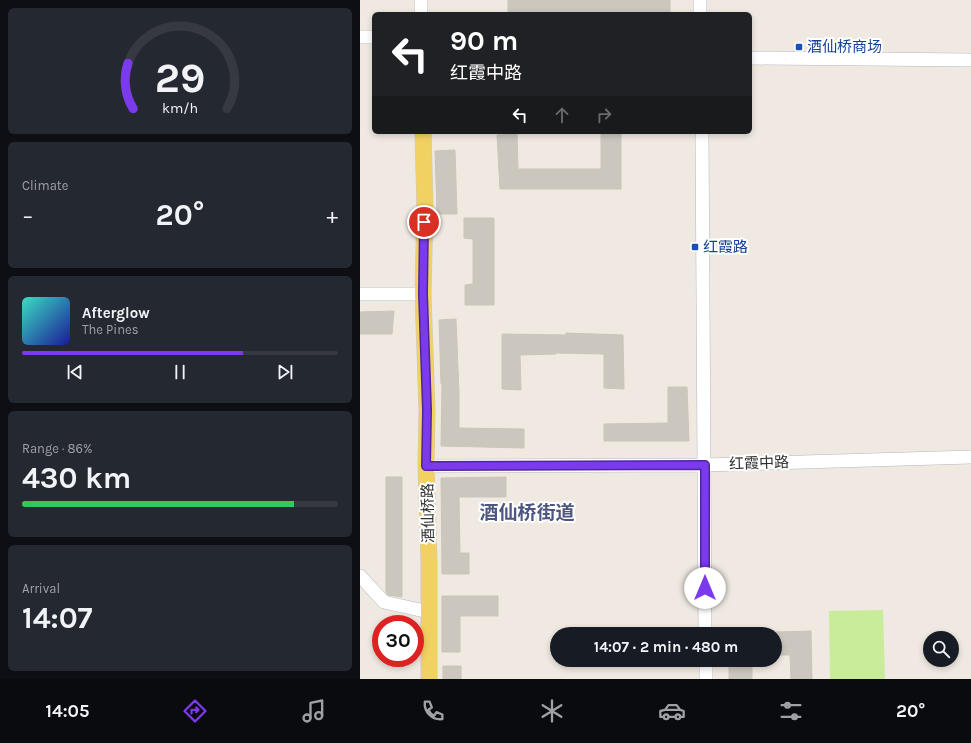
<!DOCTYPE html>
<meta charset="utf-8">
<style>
body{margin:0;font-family:Karla,"Noto Sans SC",sans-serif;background:#242831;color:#f1f3f6;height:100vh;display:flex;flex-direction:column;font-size:15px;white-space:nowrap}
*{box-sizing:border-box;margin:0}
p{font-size:13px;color:#9ea1a6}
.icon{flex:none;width:22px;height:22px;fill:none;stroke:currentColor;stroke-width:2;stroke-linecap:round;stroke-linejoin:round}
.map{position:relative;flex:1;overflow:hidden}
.sheet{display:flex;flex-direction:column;gap:8px;padding:8px;background:#0d0f14;width:360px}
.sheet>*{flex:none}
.guide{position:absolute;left:12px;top:12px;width:380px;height:122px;border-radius:6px;box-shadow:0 2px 6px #0003;background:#202124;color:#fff;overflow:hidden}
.controls{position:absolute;left:563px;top:631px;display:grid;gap:8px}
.controls a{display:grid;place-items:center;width:36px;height:36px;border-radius:50%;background:#171b24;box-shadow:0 2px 6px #0003;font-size:20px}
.speed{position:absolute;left:12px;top:615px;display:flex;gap:8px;font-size:20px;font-weight:700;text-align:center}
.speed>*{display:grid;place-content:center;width:52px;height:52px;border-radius:50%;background:#171b24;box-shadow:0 2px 6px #0003;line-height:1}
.speed .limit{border:6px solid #d22;background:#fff;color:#111}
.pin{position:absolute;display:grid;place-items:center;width:34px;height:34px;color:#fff;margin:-17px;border:2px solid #fff;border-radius:50%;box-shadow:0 1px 4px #0007}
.me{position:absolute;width:44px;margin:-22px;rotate:0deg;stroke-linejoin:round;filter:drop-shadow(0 0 3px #0008)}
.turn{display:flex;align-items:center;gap:14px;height:84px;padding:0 12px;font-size:18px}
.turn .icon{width:52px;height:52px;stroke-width:2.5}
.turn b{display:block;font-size:28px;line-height:34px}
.lanes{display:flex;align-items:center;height:38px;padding:0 12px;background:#0003;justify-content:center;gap:20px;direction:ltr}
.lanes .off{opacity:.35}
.big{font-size:30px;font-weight:700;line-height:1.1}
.sheet .widget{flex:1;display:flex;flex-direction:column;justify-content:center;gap:6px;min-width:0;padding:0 14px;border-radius:6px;background:#242831}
.sheet .dial{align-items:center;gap:0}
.dial svg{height:104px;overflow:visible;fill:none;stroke:#363941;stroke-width:7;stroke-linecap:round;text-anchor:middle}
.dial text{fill:#f1f3f6;stroke:none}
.song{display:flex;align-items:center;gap:12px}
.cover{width:48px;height:48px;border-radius:6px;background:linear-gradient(135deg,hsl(170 70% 55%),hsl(240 70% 35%))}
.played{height:4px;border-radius:2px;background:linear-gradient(90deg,#7c3aed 70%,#363941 70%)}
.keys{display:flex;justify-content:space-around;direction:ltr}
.heat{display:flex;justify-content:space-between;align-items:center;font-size:22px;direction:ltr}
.charge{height:6px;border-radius:3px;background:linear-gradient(90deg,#34c759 86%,#363941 0)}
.trip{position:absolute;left:190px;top:627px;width:232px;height:40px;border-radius:20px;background:#171b24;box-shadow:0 2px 6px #0003;font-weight:700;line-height:40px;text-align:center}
.tab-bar{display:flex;height:64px;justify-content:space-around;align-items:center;background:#090b0e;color:#9ea1a6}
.tab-bar .icon{width:28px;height:28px}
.tab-bar .selected{color:#7c3aed}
.tab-bar b{font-size:18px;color:#f1f3f6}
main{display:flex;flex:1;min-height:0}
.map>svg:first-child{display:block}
.pitch{fill:#c9ec9a}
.building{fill:#cbc7bf;stroke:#cbc5ba}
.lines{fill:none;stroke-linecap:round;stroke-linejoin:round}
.minor-casing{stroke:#b4b7c1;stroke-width:14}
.major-casing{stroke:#c9c9c9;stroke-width:17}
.minor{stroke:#fff;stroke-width:13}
.major{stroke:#f2d163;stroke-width:16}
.route-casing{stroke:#51269a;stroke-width:10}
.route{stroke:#7c3aed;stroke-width:7}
.transit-dot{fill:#1a4fb4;stroke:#fff;stroke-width:1.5}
.labels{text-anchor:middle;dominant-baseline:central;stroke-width:4;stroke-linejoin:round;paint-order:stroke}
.transit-label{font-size:15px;fill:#164399;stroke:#fff;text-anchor:start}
.street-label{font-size:15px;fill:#2e2e2e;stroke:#fff}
.district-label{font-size:19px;font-weight:bold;fill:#4d5680;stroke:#fff}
</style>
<main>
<section class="sheet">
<div class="widget dial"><svg viewBox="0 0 100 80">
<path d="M14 69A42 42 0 1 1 86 69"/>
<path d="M14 69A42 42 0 0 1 10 34" stroke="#7c3aed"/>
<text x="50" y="56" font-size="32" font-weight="700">29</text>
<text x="50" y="72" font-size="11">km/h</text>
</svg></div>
<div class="widget"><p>Climate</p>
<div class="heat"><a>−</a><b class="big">20°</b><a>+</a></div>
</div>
<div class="widget">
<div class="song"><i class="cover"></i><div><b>Afterglow</b><p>The Pines</p></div></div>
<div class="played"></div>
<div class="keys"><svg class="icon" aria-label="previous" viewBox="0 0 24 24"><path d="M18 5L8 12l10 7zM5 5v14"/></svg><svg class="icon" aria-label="pause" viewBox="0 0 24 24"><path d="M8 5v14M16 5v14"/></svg><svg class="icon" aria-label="next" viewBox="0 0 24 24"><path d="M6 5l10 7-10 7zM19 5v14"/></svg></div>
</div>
<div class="widget"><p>Range · 86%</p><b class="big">430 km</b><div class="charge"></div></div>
<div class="widget"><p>Arrival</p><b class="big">14:07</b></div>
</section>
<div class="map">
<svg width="611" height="679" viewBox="0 0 611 679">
<rect width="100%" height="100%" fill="#efe9e1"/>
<!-- pitch -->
<path class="pitch" d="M 523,610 L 525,679 L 470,679 L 469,611 Z"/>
<!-- building -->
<path class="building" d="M 148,0 L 310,0 L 310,14 L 148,14 Z
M 241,133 L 261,134 L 261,189 L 140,189 L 137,135 L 157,134 L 158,169 L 241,169 Z
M 95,150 L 97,214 L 77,214 L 75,151 Z
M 104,218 L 134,218 L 134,305 L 105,305 L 105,285 L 113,284 L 113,239 L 104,238 Z
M 34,311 L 32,334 L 0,334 L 0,312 Z
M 96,319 L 99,393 L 99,428 L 164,429 L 164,448 L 81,446 L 82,384 L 81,384 L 79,320 Z
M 206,333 L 263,335 L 264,389 L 244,388 L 244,354 L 196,353 L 196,354 L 160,355 L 161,390 L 142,389 L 142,334 L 206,335 Z
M 308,387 L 327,387 L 329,441 L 244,441 L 244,424 L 308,423 Z
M 26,477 L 42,477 L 42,597 L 28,595 L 26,592 Z
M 146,477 L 146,497 L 99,497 L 100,553 L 109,553 L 109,574 L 82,574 L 81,478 Z
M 82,596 L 138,596 L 138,616 L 100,616 L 100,652 L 82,652 Z
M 451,631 L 452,679 L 431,679 L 430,655 L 415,655 L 415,632 Z
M 369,660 L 392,660 L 392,679 L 369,679 Z
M 83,666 L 101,666 L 101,679 L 83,679 Z"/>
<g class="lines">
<defs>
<path id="minor" d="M 61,0 L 61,14
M 340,0 L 340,14
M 0,37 L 14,37
M 390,58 L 611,60
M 342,132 L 345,634
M 0,294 L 63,294
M 66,466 L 345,465 L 611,457
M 0,576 L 24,602 L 69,612
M 346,660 L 346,679"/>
<path id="major" d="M 63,132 L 65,208 L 63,294 L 67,410 L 66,466 L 69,561 L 69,679"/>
</defs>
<!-- minor casing -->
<use href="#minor" class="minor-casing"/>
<!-- major casing -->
<use href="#major" class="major-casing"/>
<!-- minor -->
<use href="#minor" class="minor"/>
<!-- major -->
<use href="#major" class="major"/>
</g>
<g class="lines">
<defs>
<path id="route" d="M 64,222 L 63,294 L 67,410 L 66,466 L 345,465 L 345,588"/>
</defs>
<!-- route casing -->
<use href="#route" class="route-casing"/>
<!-- route -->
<use href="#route" class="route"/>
</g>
<!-- markers -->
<g class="transit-dot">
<rect x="435" y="43" width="8" height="8" rx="2"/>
<rect x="331" y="243" width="8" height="8" rx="2"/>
</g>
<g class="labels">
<!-- transit labels -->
<g class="transit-label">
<text x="447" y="47">酒仙桥商场</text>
<text x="343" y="247">红霞路</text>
</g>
<!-- street labels -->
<g class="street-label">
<text transform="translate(399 463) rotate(-2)">红霞中路</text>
<text transform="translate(68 513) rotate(-91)">酒仙桥路</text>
</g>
<!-- district labels -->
<g class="district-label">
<text x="167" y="513">酒仙桥街道</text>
</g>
</g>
</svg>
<div class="controls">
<a><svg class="icon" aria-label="search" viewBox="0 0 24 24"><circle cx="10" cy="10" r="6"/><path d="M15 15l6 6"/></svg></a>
</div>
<div class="speed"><div class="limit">30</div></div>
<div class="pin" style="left:64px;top:222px;background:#d93025"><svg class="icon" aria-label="arrive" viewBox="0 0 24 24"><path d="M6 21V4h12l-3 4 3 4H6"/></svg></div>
<svg class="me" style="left:345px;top:588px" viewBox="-20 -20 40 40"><circle r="19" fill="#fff"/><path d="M0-13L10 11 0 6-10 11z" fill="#7c3aed"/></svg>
<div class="trip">14:07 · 2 min · 480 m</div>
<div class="guide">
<div class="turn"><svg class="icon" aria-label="left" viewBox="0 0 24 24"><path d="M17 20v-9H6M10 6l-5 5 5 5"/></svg><div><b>90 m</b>红霞中路</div></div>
<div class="lanes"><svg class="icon" aria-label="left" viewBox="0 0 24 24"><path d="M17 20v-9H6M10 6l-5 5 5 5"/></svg><svg class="icon off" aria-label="ahead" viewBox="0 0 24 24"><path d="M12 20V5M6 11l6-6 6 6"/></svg><svg class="icon off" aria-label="right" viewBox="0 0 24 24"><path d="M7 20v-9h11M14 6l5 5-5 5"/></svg></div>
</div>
</div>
</main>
<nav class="tab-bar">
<b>14:05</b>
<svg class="icon selected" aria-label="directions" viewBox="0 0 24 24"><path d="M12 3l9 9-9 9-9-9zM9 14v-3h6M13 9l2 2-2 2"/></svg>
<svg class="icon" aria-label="music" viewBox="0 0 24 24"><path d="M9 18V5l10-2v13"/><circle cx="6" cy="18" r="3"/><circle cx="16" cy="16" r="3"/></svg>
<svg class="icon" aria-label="phone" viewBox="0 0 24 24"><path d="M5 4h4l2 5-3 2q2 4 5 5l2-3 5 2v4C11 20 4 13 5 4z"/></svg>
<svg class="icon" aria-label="climate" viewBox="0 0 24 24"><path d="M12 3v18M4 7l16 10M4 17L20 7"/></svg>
<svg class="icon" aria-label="car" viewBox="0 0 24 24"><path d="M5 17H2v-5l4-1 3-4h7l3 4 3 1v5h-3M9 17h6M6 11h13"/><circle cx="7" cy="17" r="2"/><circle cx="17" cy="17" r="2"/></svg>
<svg class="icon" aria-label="filters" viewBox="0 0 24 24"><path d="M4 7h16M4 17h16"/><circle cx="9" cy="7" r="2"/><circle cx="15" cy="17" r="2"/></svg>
<b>20°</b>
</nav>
